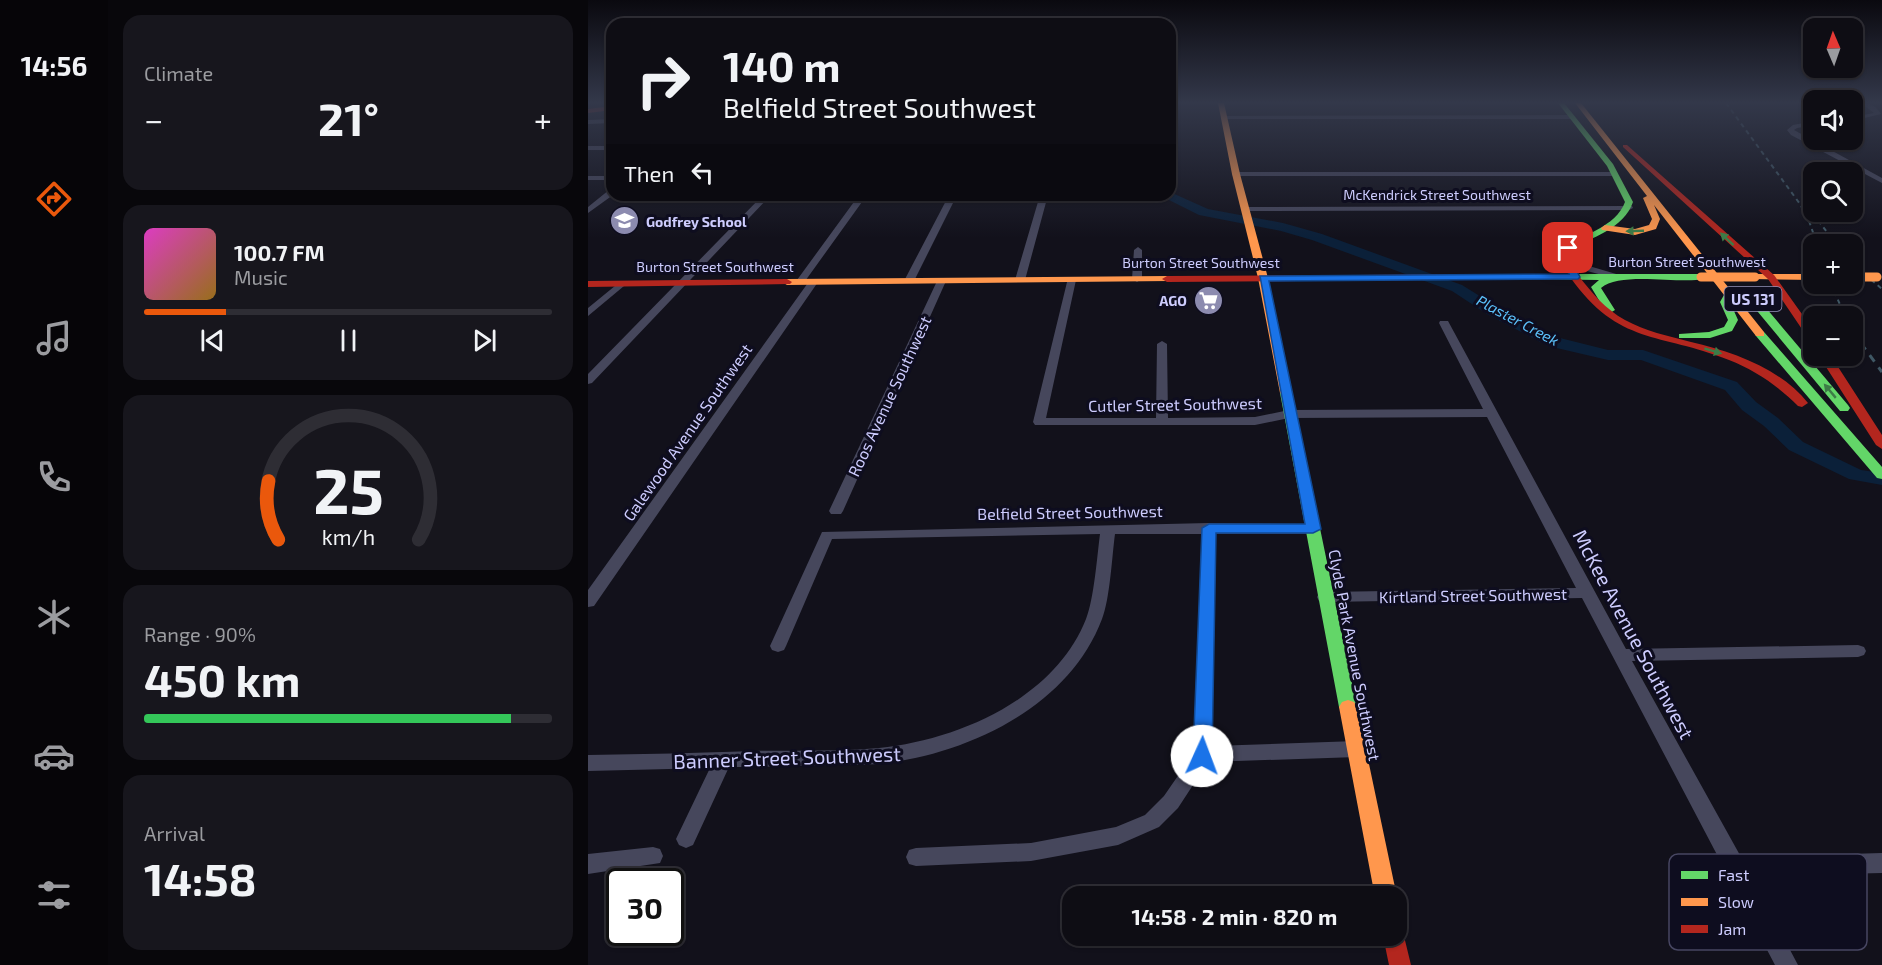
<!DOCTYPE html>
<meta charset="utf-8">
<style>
body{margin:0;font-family:"Exo 2",sans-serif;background:#17161d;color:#f1f3f6;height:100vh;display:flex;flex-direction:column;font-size:22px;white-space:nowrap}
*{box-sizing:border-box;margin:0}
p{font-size:20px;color:#9b9ca0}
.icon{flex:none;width:33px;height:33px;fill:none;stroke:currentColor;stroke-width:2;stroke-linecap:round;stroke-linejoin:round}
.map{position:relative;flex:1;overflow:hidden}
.sheet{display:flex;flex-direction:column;gap:15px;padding:15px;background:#08070b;width:480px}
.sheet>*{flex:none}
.top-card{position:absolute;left:18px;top:18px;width:570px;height:183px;border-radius:18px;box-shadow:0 2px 4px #0004,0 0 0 2px #2e2d34;background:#0e0d14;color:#f1f3f6;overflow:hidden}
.needle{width:39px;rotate:358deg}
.buttons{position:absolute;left:1215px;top:18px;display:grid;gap:12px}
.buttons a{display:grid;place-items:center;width:60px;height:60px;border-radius:12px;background:#0e0d14;box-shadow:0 2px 4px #0004,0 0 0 2px #2e2d34;font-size:30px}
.speed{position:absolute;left:18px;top:868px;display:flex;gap:12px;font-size:30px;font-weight:700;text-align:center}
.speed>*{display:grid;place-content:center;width:78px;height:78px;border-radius:50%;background:#0e0d14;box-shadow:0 2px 4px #0004,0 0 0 2px #2e2d34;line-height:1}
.speed .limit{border:3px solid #111;border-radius:9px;background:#fff;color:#111}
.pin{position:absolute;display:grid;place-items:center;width:51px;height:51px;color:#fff;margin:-26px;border-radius:12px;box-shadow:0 3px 9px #0006}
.me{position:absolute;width:66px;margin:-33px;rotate:2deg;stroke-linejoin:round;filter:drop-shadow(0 0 4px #0008)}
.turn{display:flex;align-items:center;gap:21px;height:126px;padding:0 18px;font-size:27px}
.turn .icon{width:78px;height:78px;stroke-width:2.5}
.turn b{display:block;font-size:42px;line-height:51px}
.then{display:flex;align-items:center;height:57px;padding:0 18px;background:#0003;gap:12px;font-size:22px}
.big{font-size:45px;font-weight:700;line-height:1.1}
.sheet .tile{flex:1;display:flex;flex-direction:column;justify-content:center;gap:9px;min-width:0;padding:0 21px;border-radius:18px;background:#17161d}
.sheet .dial{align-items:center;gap:0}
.dial svg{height:156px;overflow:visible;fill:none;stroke:#2e2d34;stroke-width:7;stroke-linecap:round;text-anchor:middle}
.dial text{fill:#f1f3f6;stroke:none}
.song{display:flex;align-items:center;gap:18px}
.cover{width:72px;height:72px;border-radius:9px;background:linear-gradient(135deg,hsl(310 70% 55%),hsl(40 70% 35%))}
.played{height:6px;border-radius:3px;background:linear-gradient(90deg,#ea580c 20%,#2e2d34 20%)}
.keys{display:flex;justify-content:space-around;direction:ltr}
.heat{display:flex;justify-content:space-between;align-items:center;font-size:33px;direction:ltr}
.charge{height:9px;border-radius:4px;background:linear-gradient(90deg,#34c759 90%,#2e2d34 0)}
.trip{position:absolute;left:474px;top:886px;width:345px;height:60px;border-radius:18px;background:#0e0d14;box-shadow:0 2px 4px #0004,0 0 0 2px #2e2d34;font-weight:700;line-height:60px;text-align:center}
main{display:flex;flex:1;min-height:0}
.dock{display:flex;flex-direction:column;width:108px;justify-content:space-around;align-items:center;background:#060508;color:#9b9ca0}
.dock .icon{width:42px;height:42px}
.dock .active{color:#ea580c}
.dock b{font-size:27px;color:#f1f3f6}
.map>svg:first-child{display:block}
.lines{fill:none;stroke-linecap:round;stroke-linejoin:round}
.river{fill:#0b2039;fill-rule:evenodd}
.street{fill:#46475c;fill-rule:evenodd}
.fast{fill:#63d668;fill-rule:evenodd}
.slow{fill:#ff974d;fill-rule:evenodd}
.jam{fill:#b3261e;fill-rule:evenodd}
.rail-far1{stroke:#3f5764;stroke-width:2;stroke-dasharray:4.5 4;stroke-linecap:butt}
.rail{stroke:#3f5764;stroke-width:3;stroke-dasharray:8 7;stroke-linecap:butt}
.slow-bridge{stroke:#ff974d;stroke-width:9}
.oneway{fill:#3d7c47}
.route{fill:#1a73e8;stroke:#114b97;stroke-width:1.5}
.labels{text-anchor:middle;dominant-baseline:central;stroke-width:6;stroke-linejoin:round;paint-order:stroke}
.far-street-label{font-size:14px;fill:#cdccfe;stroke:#0e0d1f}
.far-poi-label{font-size:14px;font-weight:bold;fill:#cdccfe;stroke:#0e0d1f;text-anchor:start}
.shield{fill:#0e0d1f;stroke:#9493bb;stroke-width:1.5}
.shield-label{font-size:15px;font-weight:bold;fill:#cdccfe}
.far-water-label{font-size:15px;font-style:italic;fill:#5cc2fc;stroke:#0e0d1f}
.street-label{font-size:16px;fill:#cdccfe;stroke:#0e0d1f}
.near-street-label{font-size:20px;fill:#cdccfe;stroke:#0e0d1f}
.key{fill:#0e0d1f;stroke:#474662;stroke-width:1.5}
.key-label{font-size:16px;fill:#cdccfe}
</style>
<main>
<nav class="dock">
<b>14:56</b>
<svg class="icon active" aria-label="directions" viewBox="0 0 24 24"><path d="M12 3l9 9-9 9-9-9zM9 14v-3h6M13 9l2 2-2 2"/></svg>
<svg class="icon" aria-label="music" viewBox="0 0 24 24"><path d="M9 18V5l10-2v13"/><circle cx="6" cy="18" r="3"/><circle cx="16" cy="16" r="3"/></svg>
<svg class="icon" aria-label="phone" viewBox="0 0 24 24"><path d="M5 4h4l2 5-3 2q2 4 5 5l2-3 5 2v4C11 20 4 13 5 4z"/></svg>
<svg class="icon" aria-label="climate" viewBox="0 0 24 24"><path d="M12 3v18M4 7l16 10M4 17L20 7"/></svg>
<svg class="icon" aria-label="car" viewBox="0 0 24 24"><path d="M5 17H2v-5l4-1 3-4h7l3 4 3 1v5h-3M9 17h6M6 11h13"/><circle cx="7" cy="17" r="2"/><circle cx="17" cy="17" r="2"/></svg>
<svg class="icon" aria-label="filters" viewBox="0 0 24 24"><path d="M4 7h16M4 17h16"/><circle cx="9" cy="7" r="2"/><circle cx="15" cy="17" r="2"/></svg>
</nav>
<section class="sheet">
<div class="tile"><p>Climate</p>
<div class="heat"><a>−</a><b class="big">21°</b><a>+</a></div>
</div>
<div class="tile">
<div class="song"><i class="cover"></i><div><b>100.7 FM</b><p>Music</p></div></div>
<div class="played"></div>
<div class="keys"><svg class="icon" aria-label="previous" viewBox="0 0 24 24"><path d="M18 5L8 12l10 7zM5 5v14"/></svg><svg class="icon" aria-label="pause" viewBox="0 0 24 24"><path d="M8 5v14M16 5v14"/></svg><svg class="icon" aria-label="next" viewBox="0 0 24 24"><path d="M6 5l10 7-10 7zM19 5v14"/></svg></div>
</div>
<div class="tile dial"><svg viewBox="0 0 100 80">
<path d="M14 69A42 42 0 1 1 86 69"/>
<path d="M14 69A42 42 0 0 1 9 39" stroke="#ea580c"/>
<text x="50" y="56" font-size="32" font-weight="700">25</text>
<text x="50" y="72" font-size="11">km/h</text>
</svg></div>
<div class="tile"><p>Range · 90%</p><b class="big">450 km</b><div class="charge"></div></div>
<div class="tile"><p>Arrival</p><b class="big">14:58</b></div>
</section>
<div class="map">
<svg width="1294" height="965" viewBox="0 0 1294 965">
<rect width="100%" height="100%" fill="#12111b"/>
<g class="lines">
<!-- river -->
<path class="river" d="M 582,192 L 620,209 L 695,223 L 734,234 L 874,285 L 911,308 L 972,338 L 1020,350 L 1055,350 L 1149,382 L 1168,402 L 1190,418 L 1215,442 L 1273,470 L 1294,473 L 1294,485 L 1261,479 L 1201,450 L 1176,426 L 1154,410 L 1137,390 L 1053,360 L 1020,360 L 960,346 L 899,314 L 864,291 L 724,240 L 693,231 L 611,215 L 577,198 L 575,195 L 582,195 Z"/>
<!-- street -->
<path class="street" d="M 1273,103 C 1283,103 1288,106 1293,114 L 1264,121 L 1264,117 L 1286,113 Z
M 636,116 L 984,115 L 987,117 L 984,119 L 634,119 Z
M 24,119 L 24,123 L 0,124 L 0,120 Z
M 1226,121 L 1226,125 L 1209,128 L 1206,130 L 1294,178 L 1294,183 L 1203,135 L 1199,130 L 1205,125 Z
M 0,146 L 24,146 L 24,150 L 0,150 Z
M 648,172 L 1025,172 L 1029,174 L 1025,176 L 645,176 L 644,174 Z
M 0,176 L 24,176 L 24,180 L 0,180 Z
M 21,190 L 24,190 L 25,195 L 0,213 L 0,207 Z
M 175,195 L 183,195 L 4,383 L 0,384 L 0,374 Z
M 271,195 L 279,195 L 215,284 L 209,284 L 209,280 Z
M 361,195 L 369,195 L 326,281 L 318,283 L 316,281 Z
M 452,195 L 460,195 L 437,280 L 429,282 L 427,280 Z
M 1044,206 L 1045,208 L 1041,210 L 657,211 L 653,209 L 657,207 Z
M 550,247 L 554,250 L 554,279 L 549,282 L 544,279 L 546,250 Z
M 977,253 L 1001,266 L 1035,276 L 1030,279 L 995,270 L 974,258 L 972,256 Z
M 480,278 L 488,280 L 458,418 L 568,418 L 569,344 L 574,341 L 579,344 L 580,418 L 667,417 L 701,410 L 895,409 L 851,323 L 852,321 L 860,321 L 1038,649 L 1270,645 L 1276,647 L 1278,651 L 1276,655 L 1270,657 L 1044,661 L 1153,857 L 1294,853 L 1294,873 L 1163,876 L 1210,965 L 1187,965 L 994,598 L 737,602 L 731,601 L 729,597 L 731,593 L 737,592 L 988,588 L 899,417 L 701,418 L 667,425 L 447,425 L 445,422 Z
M 350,279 L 358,281 L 255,511 L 253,514 L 243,514 L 241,511 Z
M 222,280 L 230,282 L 6,606 L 0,607 L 0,590 Z
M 33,281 L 36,282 L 36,286 L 0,316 L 0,308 Z
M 621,523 L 725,524 L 732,529 L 725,534 L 628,534 L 624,746 L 769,741 L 776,744 L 778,749 L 776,754 L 769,757 L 620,762 L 590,808 L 571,827 L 530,845 L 443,861 L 328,866 L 321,864 L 318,857 L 321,850 L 328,848 L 443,843 L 528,827 L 557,815 L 576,796 L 605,754 L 614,534 L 527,534 C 524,556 522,599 514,619 C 481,707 380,754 292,764 C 275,765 258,765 241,765 C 208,766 175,767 141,767 L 105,845 L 98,848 L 91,845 L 88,839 L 122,768 L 0,771 L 0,755 C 56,754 112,753 168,751 C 209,750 251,752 291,748 C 371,740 467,698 498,619 C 506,599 509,557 512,534 L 244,539 L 198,646 L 196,650 L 190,652 L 184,650 L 182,646 L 234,532 Z
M 65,847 L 72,849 L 75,856 L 72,863 L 0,874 L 0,854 Z"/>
<!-- fast -->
<path class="fast" d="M 970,103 L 976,103 L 1025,164 L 1045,202 C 1036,229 1003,237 981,251 L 982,256 L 990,274 L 1113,274 L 1118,277 L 1116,279 C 1090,284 1032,271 1013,288 L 1027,310 L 1022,313 L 1018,312 L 1003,287 L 1011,280 L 940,279 L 938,277 L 943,274 L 981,274 L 972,256 L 974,248 C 994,235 1028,227 1037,202 L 1019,166 Z
M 1139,294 L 1144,297 L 1142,302 L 1150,320 L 1144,331 L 1122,338 L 1091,338 L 1091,334 L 1121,332 L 1136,327 L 1140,320 L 1132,302 L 1136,295 Z
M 1169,301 L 1173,302 L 1260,405 L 1262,408 L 1260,411 L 1252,411 L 1165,306 L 1165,302 Z
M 1172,331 L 1176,332 L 1294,467 L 1294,479 L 1289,478 L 1168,336 L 1167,334 Z
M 698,389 L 704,393 L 769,707 L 766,712 L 760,714 L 754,712 L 751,707 L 692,393 Z"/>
<!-- slow -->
<path class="slow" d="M 630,103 L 636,103 L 652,174 L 680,278 L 704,393 L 698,397 L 692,393 L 670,278 L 644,174 Z
M 987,103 L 993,103 L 1176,332 L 1176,336 L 1168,336 L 1066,205 L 1072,219 L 1068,229 L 1047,235 L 1014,230 L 1013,228 L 1017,225 L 1047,229 L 1061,225 L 1064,219 L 1055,198 L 1059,196 Z
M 1167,274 L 1226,274 L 1226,280 L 1164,279 L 1162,277 Z
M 579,276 L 584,279 L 582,281 L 199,285 L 194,282 L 199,279 Z
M 760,700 L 766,702 L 769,707 L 809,897 L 808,898 L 787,897 L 751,707 L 754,702 Z"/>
<!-- jam -->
<path class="jam" d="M 24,106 L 24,110 L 0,113 L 0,109 Z
M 1035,145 L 1039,145 L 1186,275 L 1226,331 L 1226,342 L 1222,341 L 1180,279 L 1035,147 Z
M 943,274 L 948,277 L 946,279 L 579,282 L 574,279 L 579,276 Z
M 984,275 L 990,275 C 1004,293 1017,309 1037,320 C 1057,331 1080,336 1103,342 C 1145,352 1192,368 1220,403 L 1214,407 L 1210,406 C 1190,386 1167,370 1141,360 C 1071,332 1031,346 982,277 Z
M 199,279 L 204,282 L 202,284 L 0,287 L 0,281 Z
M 1231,356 L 1243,356 L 1294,435 L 1294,449 L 1288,445 Z
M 808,926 L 814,928 L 823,965 L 801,965 L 795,936 L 808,936 Z"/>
<!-- rail-far1 -->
<path class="rail-far1" d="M 1138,103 L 1212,204 L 1220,218 L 1229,244
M 1220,207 L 1248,244
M 1264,263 L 1294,289
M 1243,284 L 1257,316"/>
<!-- rail -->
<path class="rail" d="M 1264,331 L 1294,372"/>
<!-- slow-bridge -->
<path class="slow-bridge" d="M 1113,277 L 1167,277
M 1264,277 L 1289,277"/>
</g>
<!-- one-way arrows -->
<defs><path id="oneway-solid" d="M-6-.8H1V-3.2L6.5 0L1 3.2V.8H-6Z" transform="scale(1.5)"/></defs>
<g class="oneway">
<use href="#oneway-solid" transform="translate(1047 231) rotate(178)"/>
<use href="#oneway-solid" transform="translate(1139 239) rotate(-137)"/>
<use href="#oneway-solid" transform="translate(1125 351) rotate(17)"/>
<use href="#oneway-solid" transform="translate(1242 391) rotate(-130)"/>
</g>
<!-- sky -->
<linearGradient id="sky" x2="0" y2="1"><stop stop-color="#0a090f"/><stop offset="0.43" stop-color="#33384a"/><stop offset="1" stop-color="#33384a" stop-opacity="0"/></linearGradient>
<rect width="1294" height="238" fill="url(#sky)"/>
<!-- route -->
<path class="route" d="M 980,245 L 984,248 L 981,256 L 992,277 L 990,279 L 681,281 L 733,529 L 725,533 L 628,533 L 624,756 L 621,762 L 614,764 L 608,762 L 605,756 L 614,528 L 621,524 L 717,524 L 672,276 L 981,274 L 972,256 L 975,248 Z"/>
<!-- icons -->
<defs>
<symbol id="school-disc" viewBox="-11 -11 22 22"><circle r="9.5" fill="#8c8baf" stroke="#0e0d1f"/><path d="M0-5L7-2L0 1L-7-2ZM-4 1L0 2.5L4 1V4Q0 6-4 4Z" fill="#fff"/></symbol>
<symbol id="supermarket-disc" viewBox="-11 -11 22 22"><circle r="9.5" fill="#8c8baf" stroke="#0e0d1f"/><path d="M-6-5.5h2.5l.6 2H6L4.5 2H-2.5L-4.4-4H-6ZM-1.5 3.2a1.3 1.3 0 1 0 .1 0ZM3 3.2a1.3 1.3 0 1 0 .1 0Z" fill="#fff"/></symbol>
</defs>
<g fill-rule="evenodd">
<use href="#school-disc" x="20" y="204" width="33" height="33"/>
<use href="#supermarket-disc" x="604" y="284" width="33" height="33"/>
</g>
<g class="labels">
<!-- far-street labels -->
<g class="far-street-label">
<text x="849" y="194">McKendrick Street Southwest</text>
<text x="1099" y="261">Burton Street Southwest</text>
<text x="613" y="262">Burton Street Southwest</text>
<text x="127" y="266">Burton Street Southwest</text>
</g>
<!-- far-poi labels -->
<g class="far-poi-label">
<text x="58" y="221">Godfrey School</text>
<text x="599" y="300" text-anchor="end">AGO</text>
</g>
<!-- shield labels -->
<rect class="shield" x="1136.5" y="287" width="57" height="24" rx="4.5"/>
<g class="shield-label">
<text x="1165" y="299">US 131</text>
</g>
<!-- far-water labels -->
<g class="far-water-label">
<text transform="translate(930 320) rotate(28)">Plaster Creek</text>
</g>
<!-- street labels -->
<g class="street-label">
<text transform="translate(301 396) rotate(-65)">Roos Avenue Southwest</text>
<text transform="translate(587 404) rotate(-1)">Cutler Street Southwest</text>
<text transform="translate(99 432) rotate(-55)">Galewood Avenue Southwest</text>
<text transform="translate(482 512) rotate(-1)">Belfield Street Southwest</text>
<text transform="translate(885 595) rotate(-1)">Kirtland Street Southwest</text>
<text transform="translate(767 655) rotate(79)">Clyde Park Avenue Southwest</text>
</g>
<!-- near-street labels -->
<g class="near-street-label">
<text transform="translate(1046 634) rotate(62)">McKee Avenue Southwest</text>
<text transform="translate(199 757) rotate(-2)">Banner Street Southwest</text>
</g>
</g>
<!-- legend -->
<rect x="1081" y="854" width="198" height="96" rx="9" class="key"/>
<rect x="1093" y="871" width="27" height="8" fill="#63d668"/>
<rect x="1093" y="898" width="27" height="8" fill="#ff974d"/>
<rect x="1093" y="925" width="27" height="8" fill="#b3261e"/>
<g class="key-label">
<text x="1130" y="881">Fast</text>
<text x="1130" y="908">Slow</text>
<text x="1130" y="935">Jam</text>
</g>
</svg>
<div class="buttons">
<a><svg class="needle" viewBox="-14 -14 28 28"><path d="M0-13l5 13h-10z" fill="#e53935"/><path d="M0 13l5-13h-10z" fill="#9b9ca0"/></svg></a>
<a><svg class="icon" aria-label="sound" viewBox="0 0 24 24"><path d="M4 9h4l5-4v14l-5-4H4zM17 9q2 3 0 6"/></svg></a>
<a><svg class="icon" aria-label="search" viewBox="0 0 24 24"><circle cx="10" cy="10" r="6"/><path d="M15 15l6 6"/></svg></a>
<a>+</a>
<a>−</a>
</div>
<div class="speed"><div class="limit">30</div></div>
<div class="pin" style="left:980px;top:248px;background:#d93025"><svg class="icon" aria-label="arrive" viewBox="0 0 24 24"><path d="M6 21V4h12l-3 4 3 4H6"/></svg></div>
<svg class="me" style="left:614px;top:756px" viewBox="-20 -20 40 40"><circle r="19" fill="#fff"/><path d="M0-13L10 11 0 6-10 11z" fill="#1a73e8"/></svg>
<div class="trip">14:58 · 2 min · 820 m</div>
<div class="top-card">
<div class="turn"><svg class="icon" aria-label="right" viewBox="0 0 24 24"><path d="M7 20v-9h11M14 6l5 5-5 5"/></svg><div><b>140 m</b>Belfield Street Southwest</div></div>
<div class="then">Then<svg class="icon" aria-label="left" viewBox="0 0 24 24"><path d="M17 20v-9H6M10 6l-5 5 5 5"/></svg></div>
</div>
</div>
</main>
